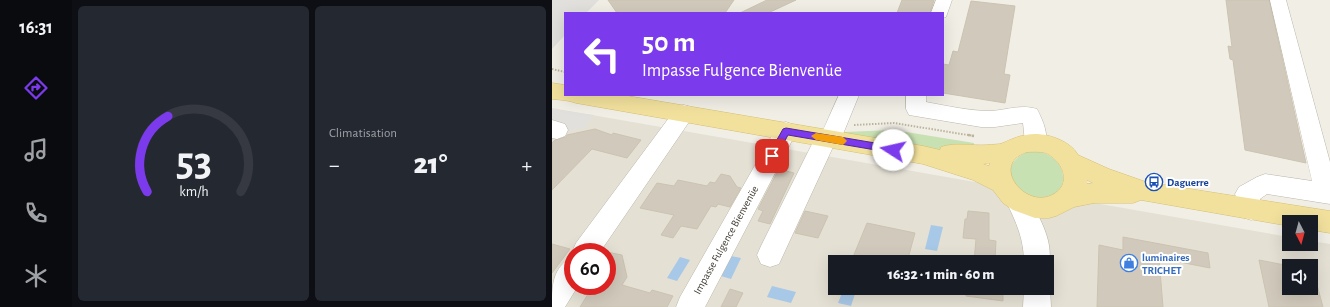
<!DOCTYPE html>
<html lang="fr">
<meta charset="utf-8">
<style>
body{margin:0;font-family:"Alegreya Sans",sans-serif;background:#242831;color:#f1f3f6;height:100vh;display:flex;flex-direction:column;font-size:15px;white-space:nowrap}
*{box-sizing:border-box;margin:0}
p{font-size:13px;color:#9ea1a6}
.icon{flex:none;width:22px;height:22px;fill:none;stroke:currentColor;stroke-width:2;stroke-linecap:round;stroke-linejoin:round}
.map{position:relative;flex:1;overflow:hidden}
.panel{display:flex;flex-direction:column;gap:6px;padding:6px;background:#0d0f14;width:480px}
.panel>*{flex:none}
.hud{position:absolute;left:12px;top:12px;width:380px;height:84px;border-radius:0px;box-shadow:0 4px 16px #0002;background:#7c3aed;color:#fff;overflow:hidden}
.needle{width:26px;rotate:174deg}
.fabs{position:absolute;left:730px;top:215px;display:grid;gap:8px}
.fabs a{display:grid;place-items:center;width:36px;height:36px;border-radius:0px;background:#171b24;box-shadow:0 4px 16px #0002;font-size:20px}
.speed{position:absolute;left:12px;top:243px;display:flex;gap:8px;font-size:20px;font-weight:700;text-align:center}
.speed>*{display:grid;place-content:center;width:52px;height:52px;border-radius:50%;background:#171b24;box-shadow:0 4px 16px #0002;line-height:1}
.speed .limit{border:6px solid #d22;background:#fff;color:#111}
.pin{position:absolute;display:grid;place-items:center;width:34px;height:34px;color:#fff;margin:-17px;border-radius:8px;box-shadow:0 2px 6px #0006}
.me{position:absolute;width:44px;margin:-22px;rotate:280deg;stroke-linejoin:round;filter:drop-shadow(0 0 3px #0008)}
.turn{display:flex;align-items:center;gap:14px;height:84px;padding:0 12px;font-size:18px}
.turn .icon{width:52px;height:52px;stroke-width:2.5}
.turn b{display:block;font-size:28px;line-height:34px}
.big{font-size:30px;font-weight:800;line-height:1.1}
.panel .card{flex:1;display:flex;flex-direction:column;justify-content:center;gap:6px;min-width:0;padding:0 14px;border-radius:6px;background:#242831}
.panel .dial{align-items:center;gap:0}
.dial svg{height:104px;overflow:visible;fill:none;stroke:#363941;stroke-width:7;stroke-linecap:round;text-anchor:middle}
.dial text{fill:#f1f3f6;stroke:none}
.heat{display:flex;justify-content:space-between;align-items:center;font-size:22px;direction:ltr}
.panel .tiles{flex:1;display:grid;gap:6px;grid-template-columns:repeat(2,1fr)}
.trip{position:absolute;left:276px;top:255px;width:226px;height:40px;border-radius:0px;background:#171b24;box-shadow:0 4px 16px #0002;font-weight:800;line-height:40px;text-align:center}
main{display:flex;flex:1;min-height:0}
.tabs{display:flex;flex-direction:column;width:72px;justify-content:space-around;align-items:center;background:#090b0e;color:#9ea1a6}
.tabs .icon{width:28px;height:28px}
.tabs .active{color:#7c3aed}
.tabs b{font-size:18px;color:#f1f3f6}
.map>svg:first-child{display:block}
.residential{fill:#e4e0d4;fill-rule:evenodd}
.green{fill:#c8e1b2}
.parking{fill:#e2e0dd}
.water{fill:#a8c8e7}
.building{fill:#d1cabc;stroke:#cbc3b0}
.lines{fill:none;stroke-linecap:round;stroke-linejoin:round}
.minor-casing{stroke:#bbb6a9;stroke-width:1}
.major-casing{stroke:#d5bf6f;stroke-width:1}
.path-far1{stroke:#bbb39c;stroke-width:2;stroke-dasharray:1.5 1.5;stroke-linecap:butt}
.path{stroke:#bbb39c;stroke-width:2.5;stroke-dasharray:2 2;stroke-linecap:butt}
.minor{fill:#fff;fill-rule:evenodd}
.major{fill:#f2e19d;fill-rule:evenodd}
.route{fill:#7c3aed;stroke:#51269a}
.slow{fill:#f59e0b}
.labels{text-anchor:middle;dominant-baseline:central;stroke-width:4;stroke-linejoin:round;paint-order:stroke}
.transit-label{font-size:11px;font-weight:bold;fill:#164399;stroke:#fff;text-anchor:start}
.street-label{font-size:11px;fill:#423e36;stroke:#fff}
.shop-label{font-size:11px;font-weight:bold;fill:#366cbe;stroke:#fff;text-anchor:start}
</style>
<main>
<nav class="tabs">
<b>16:31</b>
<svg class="icon active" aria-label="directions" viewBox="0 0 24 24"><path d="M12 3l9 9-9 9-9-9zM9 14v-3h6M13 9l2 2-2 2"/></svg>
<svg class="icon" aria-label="music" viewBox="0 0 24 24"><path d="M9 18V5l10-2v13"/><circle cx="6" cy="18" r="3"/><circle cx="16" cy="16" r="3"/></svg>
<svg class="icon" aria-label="phone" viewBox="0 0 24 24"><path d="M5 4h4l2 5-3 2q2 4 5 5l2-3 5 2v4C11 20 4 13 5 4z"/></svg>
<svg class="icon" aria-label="climate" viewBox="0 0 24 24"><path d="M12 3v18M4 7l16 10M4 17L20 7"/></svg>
</nav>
<section class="panel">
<div class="tiles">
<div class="card dial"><svg viewBox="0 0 100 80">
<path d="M14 69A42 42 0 1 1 86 69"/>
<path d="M14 69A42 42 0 0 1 30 11" stroke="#7c3aed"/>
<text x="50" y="56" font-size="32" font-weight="700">53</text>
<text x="50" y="72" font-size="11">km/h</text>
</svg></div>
<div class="card"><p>Climatisation</p>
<div class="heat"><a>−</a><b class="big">21°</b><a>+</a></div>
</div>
</div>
</section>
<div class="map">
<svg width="778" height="307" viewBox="0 0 778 307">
<rect width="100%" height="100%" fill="#f1eee6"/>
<!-- residential -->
<path class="residential" d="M 0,108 L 737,237 L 737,244 L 759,244 L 759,241 L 778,244 L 778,307 L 0,307 ZM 21,252 L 55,252 L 55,286 L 21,286 ZM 283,262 L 495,262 L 495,288 L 283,288 ZM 737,266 L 759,266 L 759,288 L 737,288 Z"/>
<!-- green -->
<path class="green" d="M 342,130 L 422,143 L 421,151 L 387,150 L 291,135 L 292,132 Z
M 479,151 C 519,151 523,202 484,197 C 476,196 469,191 463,185 C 451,170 463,155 479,151 Z"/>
<!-- parking -->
<path class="parking" d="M 0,0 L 47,0 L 34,13 L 13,13 L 13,35 L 0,49 Z
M 0,109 L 42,115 L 32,128 L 5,133 L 0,138 Z"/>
<!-- water -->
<path class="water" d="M 379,225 L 391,227 L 385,251 L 373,249 Z
M 179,256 L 189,258 L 179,279 L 169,276 Z
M 128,257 L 138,260 L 125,281 L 115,278 Z
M 220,286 L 244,292 L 239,303 L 215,297 Z
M 292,288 L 305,288 L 299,306 L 286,303 Z"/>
<!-- building -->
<path class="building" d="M 56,0 L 182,0 L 173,13 L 65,13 Z
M 215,0 L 244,0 L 216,13 L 188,13 Z
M 350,0 L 382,0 L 378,13 L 345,13 Z
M 674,0 L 717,0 L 754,163 L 693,150 L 681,60 L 678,59 L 676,46 L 680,47 Z
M 419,1 L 463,6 L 452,74 L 458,75 L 453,103 L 391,93 L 391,64 L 397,65 L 401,51 L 406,52 Z
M 43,129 L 60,135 L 61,133 L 89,140 L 75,158 L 40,149 L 0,190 L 0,143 L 3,140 L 14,137 L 15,135 Z
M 227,169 L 242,173 L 218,224 L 206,221 L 211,211 L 206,209 Z
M 169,174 L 178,176 L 185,187 L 189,188 L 178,207 L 166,204 L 164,207 L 159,206 L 145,229 L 129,226 L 121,238 L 109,235 L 122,215 L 88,208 L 105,183 L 122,186 L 126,180 L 155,186 L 158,182 L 163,183 Z
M 253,211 L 276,216 L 266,238 L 243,233 Z
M 416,211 L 437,213 L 437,240 L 444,241 L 443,262 L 422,262 L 424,239 L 411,238 L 413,219 L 415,219 Z
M 315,223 L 363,233 L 355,262 L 299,262 Z
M 571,237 L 656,253 L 658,268 L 607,258 L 611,307 L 545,307 L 547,245 L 571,250 Z
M 0,244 L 18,249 L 0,273 Z
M 55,252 L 70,255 L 75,277 L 70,285 L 98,293 L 100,290 L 121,296 L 115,307 L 28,307 L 36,294 L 41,292 L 45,286 L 55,286 Z
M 707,260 L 738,266 L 737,266 L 737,288 L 759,288 L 759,270 L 761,270 L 771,307 L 717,307 Z
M 415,288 L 451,288 L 451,301 L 414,296 Z
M 178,289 L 191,293 L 184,307 L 169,307 Z"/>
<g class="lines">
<defs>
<path id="minor" d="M 384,0 L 400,0 L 394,17 L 391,18 L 391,13 L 379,13 Z
M 718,0 L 734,0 L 778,162 L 778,204 L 715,194 L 708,199 L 711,209 L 707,217 L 699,220 L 691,217 L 683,194 L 687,187 L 705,177 L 713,174 L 760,181 Z
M 287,95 L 307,95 L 289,139 L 286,145 L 281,147 L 227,264 L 218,267 L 209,264 L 205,255 L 209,246 L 266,132 L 271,130 Z
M 354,95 L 374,95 L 374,102 C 395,106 418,111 439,111 C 455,110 469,104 485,109 C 491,121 498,136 492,148 L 484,151 L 476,148 L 473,142 L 471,123 L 443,127 L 429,127 L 357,115 L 354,109 Z
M 132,105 L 139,107 L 142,113 L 139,119 L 48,252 L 21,252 L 21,253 L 20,252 L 24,243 L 125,107 Z
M 0,120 L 13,124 L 16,130 L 13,136 L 5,139 L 0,138 Z
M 234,122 L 242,125 L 245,131 L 153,307 L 124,307 L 128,297 L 226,125 Z
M 466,190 L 474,194 C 486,214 505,245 495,269 L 495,262 L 472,262 C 472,239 464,222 454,201 L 458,194 Z
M 21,257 L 21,286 L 26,286 L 13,307 L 0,307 C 0,286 0,267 21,257 Z
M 495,280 L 498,288 L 499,307 L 471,307 L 472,288 L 495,288 Z"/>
<path id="major" d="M 0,83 L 13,85 L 13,95 L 70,95 L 371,146 L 388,150 L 389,147 C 404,142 420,146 435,145 C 440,144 447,145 451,143 C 458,140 466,136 474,135 C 491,131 518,140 526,155 L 557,169 L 594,182 L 778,211 L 778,233 L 759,230 L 759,222 L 737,222 L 737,226 L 589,200 L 581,203 L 542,203 L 522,207 L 504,216 L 497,218 L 483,218 L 461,210 L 451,203 L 441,190 L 421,180 L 371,164 L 24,103 C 16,100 9,100 0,99 ZM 475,152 C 482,152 490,151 496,154 C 512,163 520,185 500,195 C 473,209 437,164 475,152 ZM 438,163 L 437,166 L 431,164 ZM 535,180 L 541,183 L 535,184 Z"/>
</defs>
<!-- minor casing -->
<use href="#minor" class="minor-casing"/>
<!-- major casing -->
<use href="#major" class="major-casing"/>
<!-- path-far1 -->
<path class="path-far1" d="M 0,69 L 13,72
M 302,125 L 342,123 L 422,136"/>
<!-- path -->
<path class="path" d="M 416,135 L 422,136"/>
<!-- minor -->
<use href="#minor" class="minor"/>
<!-- major -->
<use href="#major" class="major"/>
</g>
<!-- route -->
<path class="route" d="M 234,128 L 341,146 L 345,150 L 341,153 L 236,135 L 223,159 L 217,159 L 215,156 L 217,154 L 231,129 Z"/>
<!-- slow -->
<path class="slow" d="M 264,133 L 291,137 L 295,141 L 291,145 L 264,140 L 259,136 Z"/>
<!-- icons -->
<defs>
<symbol id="bus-ring" viewBox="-11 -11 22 22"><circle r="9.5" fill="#fff" stroke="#1a4fb4" stroke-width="1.5"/><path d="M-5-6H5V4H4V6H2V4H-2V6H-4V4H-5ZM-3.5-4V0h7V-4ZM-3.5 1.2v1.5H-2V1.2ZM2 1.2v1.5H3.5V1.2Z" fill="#1a4fb4"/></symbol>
<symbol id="shop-ring" viewBox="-11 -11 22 22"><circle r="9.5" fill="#fff" stroke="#3f7fe0" stroke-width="1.5"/><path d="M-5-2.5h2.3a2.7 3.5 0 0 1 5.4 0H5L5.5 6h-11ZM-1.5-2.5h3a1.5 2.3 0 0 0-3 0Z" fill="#3f7fe0"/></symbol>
</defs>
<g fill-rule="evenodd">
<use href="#bus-ring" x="592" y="172" width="20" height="20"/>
<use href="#shop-ring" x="567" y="253" width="20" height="20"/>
</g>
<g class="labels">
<!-- transit labels -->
<g class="transit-label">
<text x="615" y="182">Daguerre</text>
</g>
<!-- street labels -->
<g class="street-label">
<text transform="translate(174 240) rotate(-61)">Impasse Fulgence Bienvenüe</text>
</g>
<!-- shop labels -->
<g class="shop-label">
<text x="590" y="257">luminaires<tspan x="590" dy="13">TRICHET</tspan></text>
</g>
</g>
</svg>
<div class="fabs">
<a><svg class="needle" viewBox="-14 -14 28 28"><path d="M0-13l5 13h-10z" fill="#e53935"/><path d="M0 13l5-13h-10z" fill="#9ea1a6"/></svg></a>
<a><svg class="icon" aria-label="sound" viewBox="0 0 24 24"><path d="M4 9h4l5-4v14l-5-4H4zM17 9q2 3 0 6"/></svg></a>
</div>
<div class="speed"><div class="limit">60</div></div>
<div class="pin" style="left:220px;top:156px;background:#d93025"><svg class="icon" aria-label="arrive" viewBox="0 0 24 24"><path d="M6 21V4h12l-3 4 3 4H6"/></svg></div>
<svg class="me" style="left:341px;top:150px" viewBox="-20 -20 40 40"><circle r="19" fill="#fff"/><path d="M0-13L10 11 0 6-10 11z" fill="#7c3aed"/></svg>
<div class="trip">16:32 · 1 min · 60 m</div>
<div class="hud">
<div class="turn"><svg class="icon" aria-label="left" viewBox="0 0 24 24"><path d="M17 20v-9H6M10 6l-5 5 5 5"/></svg><div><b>50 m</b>Impasse Fulgence Bienvenüe</div></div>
</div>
</div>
</main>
